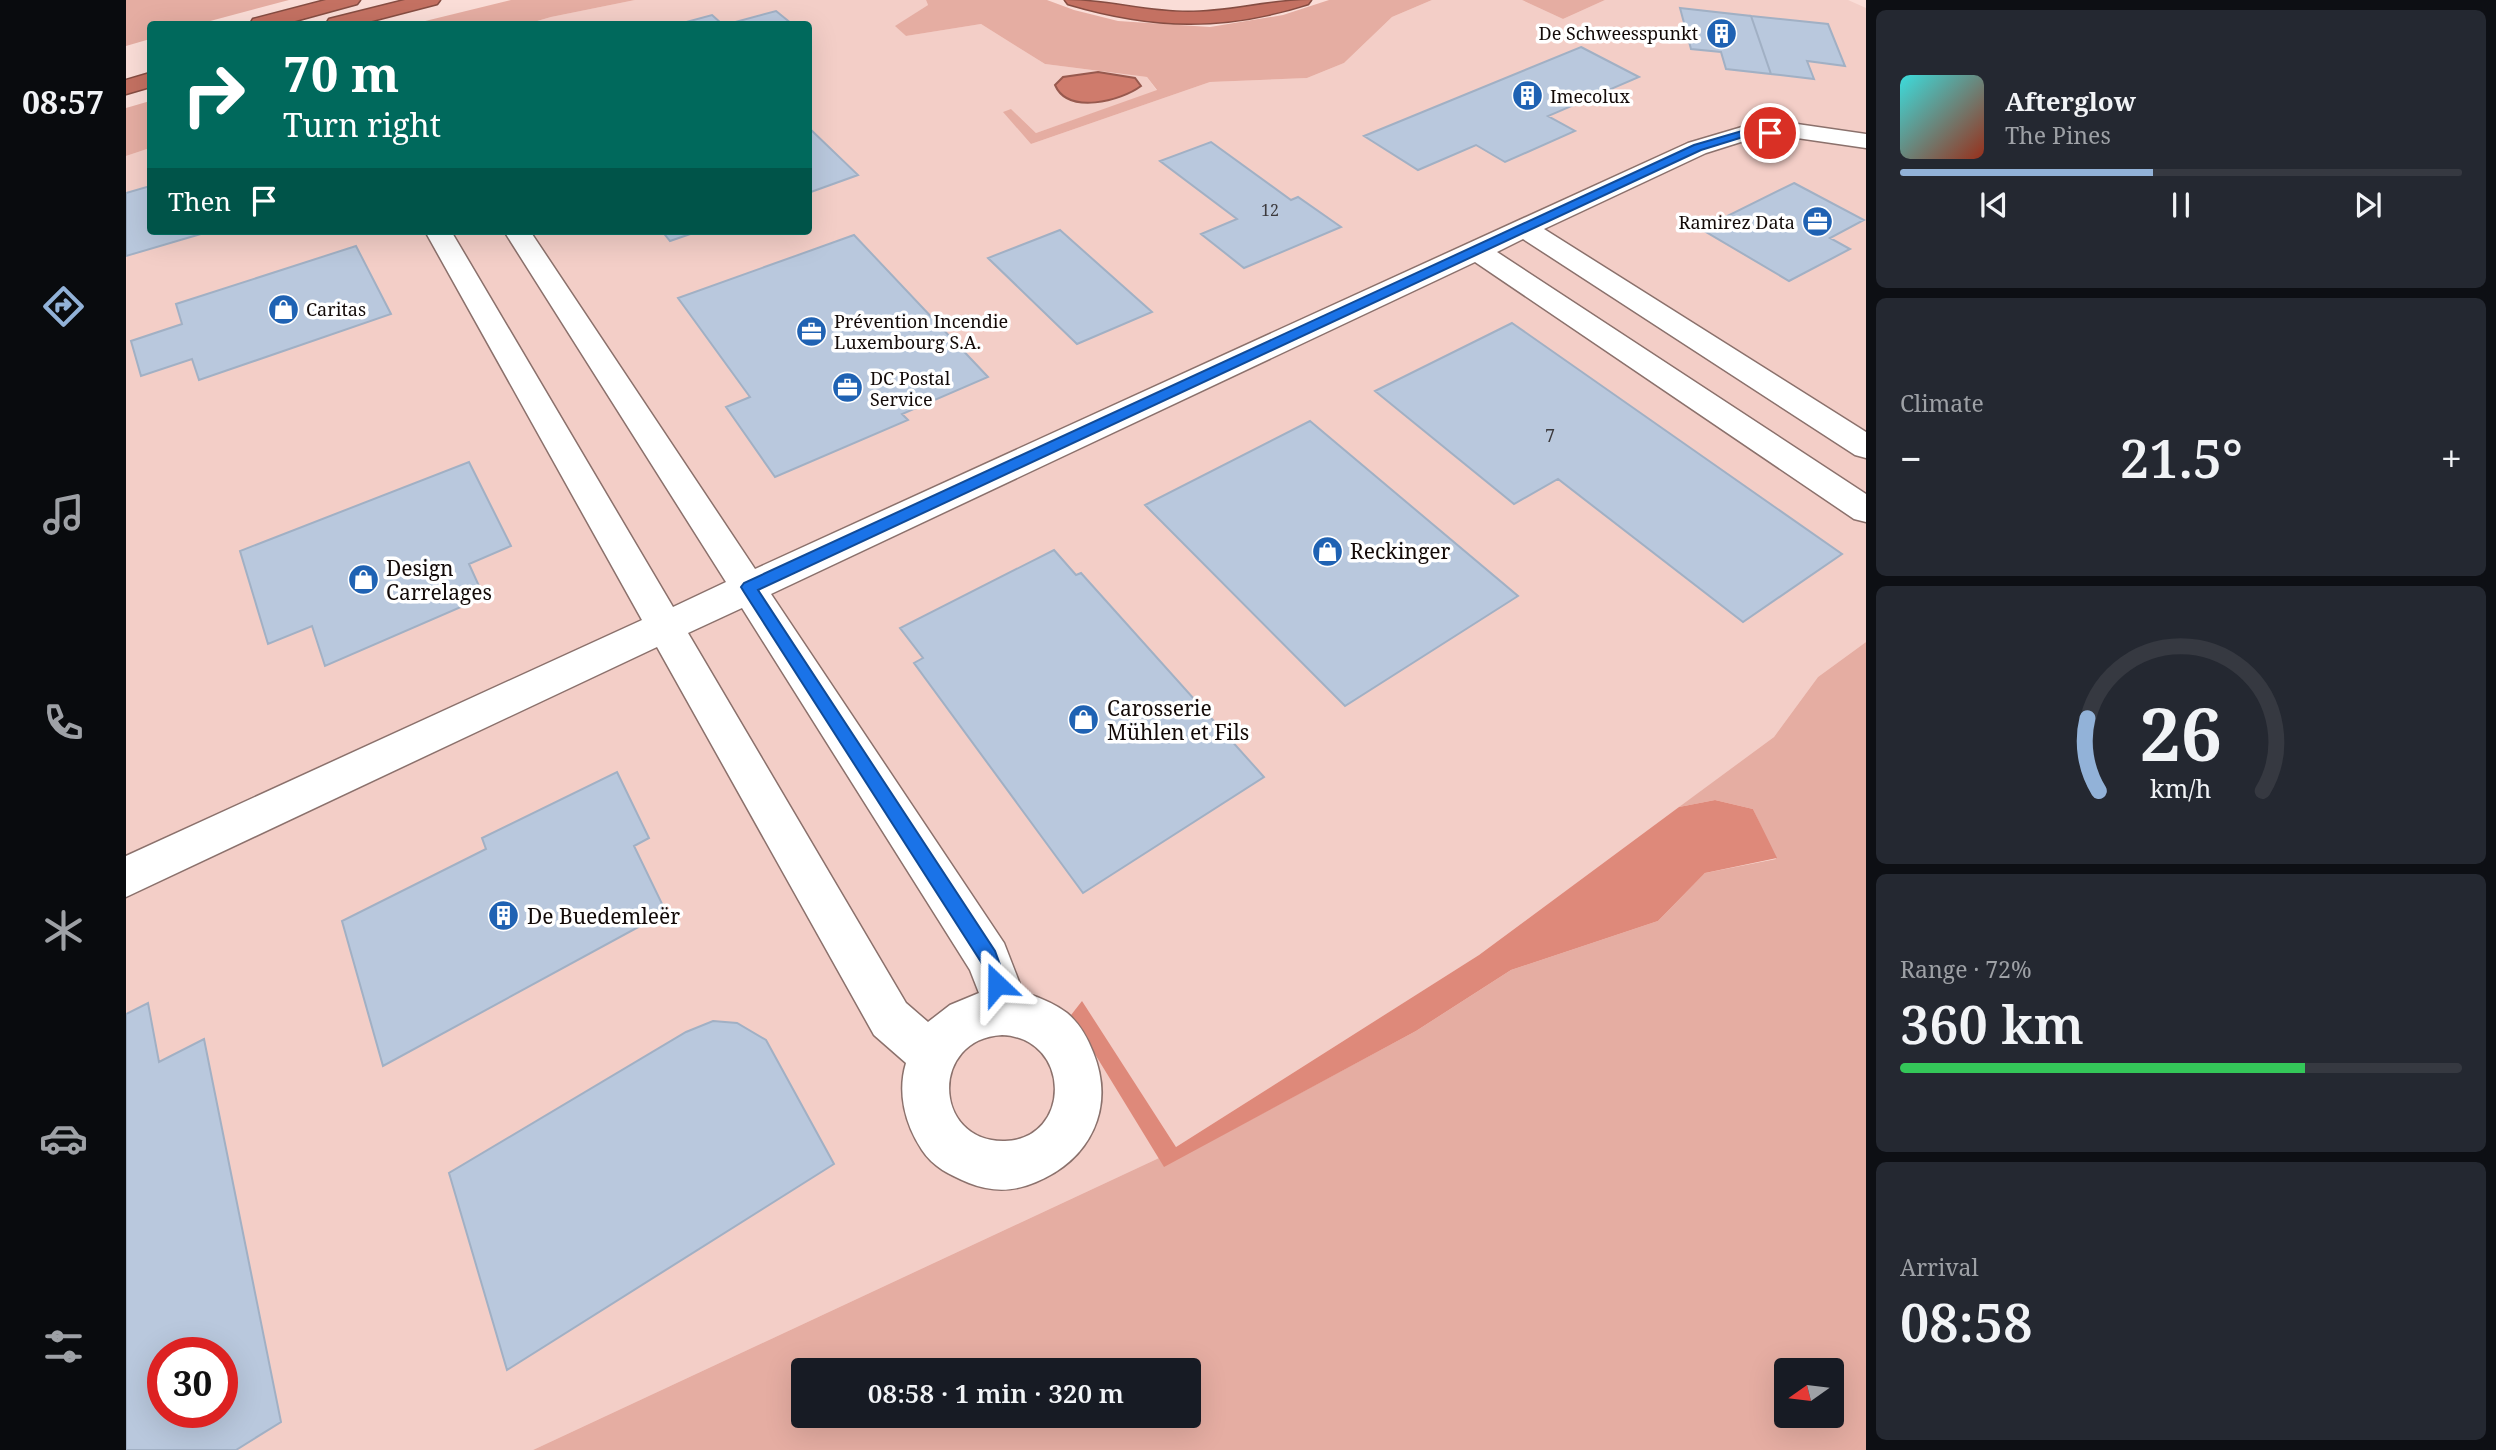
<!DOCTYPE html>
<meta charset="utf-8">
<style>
body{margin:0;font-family:"Noto Serif",serif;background:#242831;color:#f1f3f6;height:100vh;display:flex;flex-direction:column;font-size:26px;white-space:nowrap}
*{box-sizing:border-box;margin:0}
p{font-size:23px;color:#9ea1a6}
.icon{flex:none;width:38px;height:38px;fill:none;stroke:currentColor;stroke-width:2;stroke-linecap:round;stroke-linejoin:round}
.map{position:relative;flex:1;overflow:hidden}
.side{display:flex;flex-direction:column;gap:10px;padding:10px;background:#0d0f14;width:630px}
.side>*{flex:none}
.banner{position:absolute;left:21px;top:21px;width:665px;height:214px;border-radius:7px;box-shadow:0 7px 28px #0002;background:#00695c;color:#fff;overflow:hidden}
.needle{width:46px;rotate:256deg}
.tools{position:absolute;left:1648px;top:1358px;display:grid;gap:14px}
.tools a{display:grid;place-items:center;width:70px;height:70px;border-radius:7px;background:#171b24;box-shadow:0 7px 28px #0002;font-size:35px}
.speed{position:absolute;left:21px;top:1337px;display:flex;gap:14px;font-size:35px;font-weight:700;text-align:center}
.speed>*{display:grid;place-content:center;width:91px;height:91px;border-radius:50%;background:#171b24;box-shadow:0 7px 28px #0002;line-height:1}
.speed .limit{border:10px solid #d22;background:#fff;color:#111}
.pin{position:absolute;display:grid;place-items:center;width:60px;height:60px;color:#fff;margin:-30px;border:4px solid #fff;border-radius:50%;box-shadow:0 2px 7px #0007}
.me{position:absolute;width:77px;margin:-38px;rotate:337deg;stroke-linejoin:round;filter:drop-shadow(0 0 5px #0008)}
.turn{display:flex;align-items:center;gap:24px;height:147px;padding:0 21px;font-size:32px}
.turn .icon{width:91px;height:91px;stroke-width:2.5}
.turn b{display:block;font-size:49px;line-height:60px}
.then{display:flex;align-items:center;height:66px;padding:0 21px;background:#0003;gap:14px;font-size:26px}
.big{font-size:52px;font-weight:600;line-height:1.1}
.side .card{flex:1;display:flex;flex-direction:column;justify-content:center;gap:10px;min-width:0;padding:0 24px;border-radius:10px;background:#242831}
.side .dial{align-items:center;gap:0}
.dial svg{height:182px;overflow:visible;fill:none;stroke:#363941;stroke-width:7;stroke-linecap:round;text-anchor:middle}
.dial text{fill:#f1f3f6;stroke:none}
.song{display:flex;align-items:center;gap:21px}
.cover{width:84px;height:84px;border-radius:10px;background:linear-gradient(135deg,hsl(180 70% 55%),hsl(10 70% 35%))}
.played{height:7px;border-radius:4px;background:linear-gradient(90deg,#92b2d8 45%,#363941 45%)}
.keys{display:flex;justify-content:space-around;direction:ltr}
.heat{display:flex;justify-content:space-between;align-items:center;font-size:38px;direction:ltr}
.charge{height:10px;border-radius:5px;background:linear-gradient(90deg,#34c759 72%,#363941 0)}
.trip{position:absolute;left:665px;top:1358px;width:410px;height:70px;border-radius:7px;background:#171b24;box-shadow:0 7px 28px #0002;font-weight:600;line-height:70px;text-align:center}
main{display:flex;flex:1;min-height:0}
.tabs{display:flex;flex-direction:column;width:126px;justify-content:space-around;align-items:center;background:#090b0e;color:#9ea1a6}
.tabs .icon{width:49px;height:49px}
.tabs .active{color:#92b2d8}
.tabs b{font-size:32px;color:#f1f3f6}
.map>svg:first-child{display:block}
.built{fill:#f3cec7;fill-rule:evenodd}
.green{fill:#e5ada2;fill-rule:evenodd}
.forest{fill:#de897a}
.water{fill:#cf7b6c;stroke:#97594e;stroke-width:2}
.building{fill:#b9c8dd;stroke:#a1b0c4;stroke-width:2;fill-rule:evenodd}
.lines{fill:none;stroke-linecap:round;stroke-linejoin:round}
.minor-casing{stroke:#8b716c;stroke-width:3}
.motorway-casing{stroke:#864d42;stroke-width:3}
.minor{fill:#fff;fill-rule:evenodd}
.motorway{fill:#c47162;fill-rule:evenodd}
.route{fill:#1a73e8;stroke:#114b97;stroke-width:2}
.labels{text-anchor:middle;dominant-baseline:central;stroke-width:7;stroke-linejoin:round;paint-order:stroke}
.far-number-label{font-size:16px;fill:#3c3a3d}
.far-poi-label{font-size:18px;fill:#130a08;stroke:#fff;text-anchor:start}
.number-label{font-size:18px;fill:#3c3a3d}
.poi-label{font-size:21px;fill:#130a08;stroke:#fff;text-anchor:start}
</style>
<main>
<nav class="tabs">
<b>08:57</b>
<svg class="icon active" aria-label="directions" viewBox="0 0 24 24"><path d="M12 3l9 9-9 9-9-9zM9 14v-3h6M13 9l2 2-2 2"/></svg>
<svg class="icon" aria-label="music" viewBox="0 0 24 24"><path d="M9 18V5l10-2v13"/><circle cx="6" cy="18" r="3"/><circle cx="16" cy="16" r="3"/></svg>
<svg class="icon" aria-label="phone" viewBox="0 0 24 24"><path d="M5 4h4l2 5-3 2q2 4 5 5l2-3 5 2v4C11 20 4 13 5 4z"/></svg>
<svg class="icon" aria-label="climate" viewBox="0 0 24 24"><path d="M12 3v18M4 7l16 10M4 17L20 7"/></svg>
<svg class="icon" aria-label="car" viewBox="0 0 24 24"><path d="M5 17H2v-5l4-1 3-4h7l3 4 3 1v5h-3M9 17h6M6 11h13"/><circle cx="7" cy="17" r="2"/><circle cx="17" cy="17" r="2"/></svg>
<svg class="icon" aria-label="filters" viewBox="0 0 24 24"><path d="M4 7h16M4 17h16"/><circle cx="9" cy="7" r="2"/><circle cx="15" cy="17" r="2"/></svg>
</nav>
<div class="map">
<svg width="1740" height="1450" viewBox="0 0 1740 1450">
<rect width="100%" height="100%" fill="#faddd7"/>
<!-- built -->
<path class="built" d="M 509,0 L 800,0 L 802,5 L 770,26 L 780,36 L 855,24 L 919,64 L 1021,77 L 1031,91 L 910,133 L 885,109 L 905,144 L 1084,82 L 1181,78 L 1218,63 L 1266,17 L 1306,0 L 1396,0 L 1437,19 L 1479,0 L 1722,0 L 1740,8 L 1740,642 L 1692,677 L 1648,737 L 1353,955 L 1050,1147 L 956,1002 L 945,1015 L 1033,1158 L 407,1450 L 0,1450 L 0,156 L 24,148 L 24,231 L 682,231 L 682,24 L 401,24 L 425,17 ZM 37,1353 L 96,1353 L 96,1412 L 37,1412 Z"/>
<!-- green -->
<path class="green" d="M 0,0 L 163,0 L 73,24 L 24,24 L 24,39 L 0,46 Z
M 385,0 L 509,0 L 425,17 L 401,24 L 287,24 Z
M 800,0 L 921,0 L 948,10 L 992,21 L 1084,27 L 1157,15 L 1203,0 L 1306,0 L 1266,17 L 1218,63 L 1181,78 L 1084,82 L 905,144 L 877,112 L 885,109 L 910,133 L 1031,90 L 1021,77 L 919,64 L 855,24 L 780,36 L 769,26 L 802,5 Z
M 1396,0 L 1479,0 L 1437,19 Z
M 24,101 L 24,148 L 0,156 L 0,108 Z
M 1740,642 L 1740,1450 L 407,1450 L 1033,1158 L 1038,1166 L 1290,1031 L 1385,970 L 1532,921 L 1579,873 L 1650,859 L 1627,809 L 1589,800 L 1553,807 L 1648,737 L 1692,677 ZM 677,1370 L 1062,1370 L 1062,1416 L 677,1416 ZM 1661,1370 L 1706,1370 L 1706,1416 L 1661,1416 Z"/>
<!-- forest -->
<path class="forest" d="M 1589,800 L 1627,809 L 1651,858 L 1579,873 L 1532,921 L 1385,970 L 1290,1031 L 1038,1167 L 945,1015 L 956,1001 L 1050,1147 L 1353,955 L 1553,807 Z"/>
<!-- water -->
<path class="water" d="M 972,72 L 1009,78 L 1015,86 C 995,101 942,115 929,85 L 937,77 Z"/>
<!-- building -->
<path class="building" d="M 1554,8 L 1625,16 L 1645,74 L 1600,69 L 1595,52 L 1565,49 Z
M 650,11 L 666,24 L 602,24 Z
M 586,15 L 596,24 L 553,24 Z
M 1625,16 L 1702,24 L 1719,66 L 1681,61 L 1688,79 L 1645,74 Z
M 1455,47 L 1513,77 L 1422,116 L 1449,131 L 1379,162 L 1350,145 L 1292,170 L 1238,136 Z
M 682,127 L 732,175 L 682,193 Z
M 1085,142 L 1165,200 L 1172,197 L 1215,227 L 1118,268 L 1075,234 L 1111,219 L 1034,161 Z
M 1668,183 L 1738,220 L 1704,238 L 1724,249 L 1663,281 L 1575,229 Z
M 24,186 L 24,231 L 85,231 L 0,256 L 0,193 Z
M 934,230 L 1026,312 L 951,344 L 862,258 Z
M 536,231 L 573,231 L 544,241 Z
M 728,235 L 862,377 L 776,414 L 782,420 L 649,477 L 600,407 L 624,397 L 552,298 Z
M 230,246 L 265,314 L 73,380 L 66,359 L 15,376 L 5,341 L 56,324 L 50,304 Z
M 1386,323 L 1716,554 L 1617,622 L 1432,479 L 1388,504 L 1249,391 Z
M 1184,421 L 1392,596 L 1219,706 L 1019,505 Z
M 343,462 L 385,546 L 343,564 L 358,597 L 199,666 L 186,626 L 142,644 L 114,551 Z
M 928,550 L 950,575 L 955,573 L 1138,777 L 957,893 L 788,663 L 797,658 L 774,628 Z
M 491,772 L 523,838 L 508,846 L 540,912 L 257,1066 L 216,921 L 360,849 L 356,838 Z
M 22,1003 L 33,1062 L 78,1039 L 155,1422 L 110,1450 L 0,1450 L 0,1014 ZM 37,1353 L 96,1353 L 96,1412 L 37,1412 Z
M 587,1021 L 611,1023 L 640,1040 L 708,1164 L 381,1370 L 323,1173 L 560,1032 Z"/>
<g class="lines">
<defs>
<path id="minor" d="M 1671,124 L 1740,134 L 1740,148 L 1671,138 L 1618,141 L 1580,153 L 1418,229 L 1740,432 L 1740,458 L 1729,455 L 1397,239 L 1371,252 L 1740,494 L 1740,522 L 1728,519 L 1349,262 L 645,594 L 878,943 L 897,992 C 912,997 928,1003 941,1013 C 954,1024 961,1037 967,1052 C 990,1108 964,1160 910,1182 C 887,1192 866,1192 843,1183 C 824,1175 807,1167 796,1150 C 779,1124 771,1093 780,1063 L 748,1035 L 531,647 L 0,897 L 0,856 L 516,620 L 299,231 L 325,231 L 547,607 L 600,582 L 378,231 L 404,231 L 629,569 L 1562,143 L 1616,127 ZM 616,608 L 844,970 L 853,993 L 824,1005 L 802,1022 L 780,1003 L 562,633 ZM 876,1035 C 946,1038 946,1139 879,1141 C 807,1143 803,1039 876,1035 Z"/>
<path id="motorway" d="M 200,0 L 234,0 L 231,4 L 158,24 L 124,24 L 127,19 Z
M 279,0 L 314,0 L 311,4 L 234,24 L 200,24 L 203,19 Z
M 939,0 C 980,0 1020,12 1062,12 C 1104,12 1144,0 1185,0 L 1182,4 C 1097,31 1027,29 942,4 Z
M 24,73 L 24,87 L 0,94 L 0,80 Z"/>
</defs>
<!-- minor casing -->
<use href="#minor" class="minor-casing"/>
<!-- motorway casing -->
<use href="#motorway" class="motorway-casing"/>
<!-- minor -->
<use href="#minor" class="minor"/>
<!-- motorway -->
<use href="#motorway" class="motorway"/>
</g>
<!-- route -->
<path class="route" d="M 1644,130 L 1649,133 L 1647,135 L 1617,137 L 1575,150 L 632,590 L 869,951 L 881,984 L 878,990 L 871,993 L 865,990 L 855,962 L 618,592 L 615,587 L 618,583 L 1568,145 L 1616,131 Z"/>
<!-- icons -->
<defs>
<symbol id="building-disc" viewBox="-11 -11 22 22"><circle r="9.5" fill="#1f62b3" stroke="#fff"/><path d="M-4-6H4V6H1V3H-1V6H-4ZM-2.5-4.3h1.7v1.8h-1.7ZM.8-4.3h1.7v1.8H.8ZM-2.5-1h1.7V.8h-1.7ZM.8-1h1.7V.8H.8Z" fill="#fff"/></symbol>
<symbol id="office-disc" viewBox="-11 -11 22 22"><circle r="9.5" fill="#1f62b3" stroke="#fff"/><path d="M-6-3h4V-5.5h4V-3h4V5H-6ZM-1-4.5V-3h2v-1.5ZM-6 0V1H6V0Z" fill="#fff"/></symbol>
<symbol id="shop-disc" viewBox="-11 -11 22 22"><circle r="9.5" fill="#1f62b3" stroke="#fff"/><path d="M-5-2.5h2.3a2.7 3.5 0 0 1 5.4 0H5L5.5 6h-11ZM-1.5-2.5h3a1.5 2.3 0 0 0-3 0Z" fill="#fff"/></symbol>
</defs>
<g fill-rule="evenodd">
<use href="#building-disc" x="1578" y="16" width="35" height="35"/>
<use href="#building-disc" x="1384" y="78" width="35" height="35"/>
<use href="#office-disc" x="1674" y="204" width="35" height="35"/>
<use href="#shop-disc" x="140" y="292" width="35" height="35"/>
<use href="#office-disc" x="668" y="314" width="35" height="35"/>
<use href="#office-disc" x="704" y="370" width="35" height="35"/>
<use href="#shop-disc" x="1184" y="534" width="35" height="35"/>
<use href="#shop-disc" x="220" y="562" width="35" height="35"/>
<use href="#shop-disc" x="940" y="702" width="35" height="35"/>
<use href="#building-disc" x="360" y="898" width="35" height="35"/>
</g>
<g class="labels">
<!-- far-number labels -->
<g class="far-number-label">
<text x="1144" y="210">12</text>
</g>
<!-- far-poi labels -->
<g class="far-poi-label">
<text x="1572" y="33" text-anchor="end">De Schweesspunkt</text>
<text x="1424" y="96">Imecolux</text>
<text x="1669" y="222" text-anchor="end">Ramirez Data</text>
<text x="180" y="309">Caritas</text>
<text x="708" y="321">Prévention Incendie<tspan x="708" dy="21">Luxembourg S.A.</tspan></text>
<text x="744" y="378">DC Postal<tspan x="744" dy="21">Service</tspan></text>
</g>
<!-- number labels -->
<g class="number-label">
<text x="1424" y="435">7</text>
</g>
<!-- poi labels -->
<g class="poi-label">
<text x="1224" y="551">Reckinger</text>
<text x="260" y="568">Design<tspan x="260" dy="24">Carrelages</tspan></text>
<text x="981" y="708">Carosserie<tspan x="981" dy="24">Mühlen et Fils</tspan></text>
<text x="401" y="916">De Buedemleër</text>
</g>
</g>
</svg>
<div class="tools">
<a><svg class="needle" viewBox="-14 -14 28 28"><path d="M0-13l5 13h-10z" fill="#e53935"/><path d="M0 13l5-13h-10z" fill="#9ea1a6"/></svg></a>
</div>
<div class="speed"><div class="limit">30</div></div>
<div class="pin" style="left:1644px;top:133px;background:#d93025"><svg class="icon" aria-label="arrive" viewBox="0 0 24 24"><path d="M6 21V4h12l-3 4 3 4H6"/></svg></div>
<svg class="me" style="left:871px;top:984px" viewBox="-20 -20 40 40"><path d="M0-17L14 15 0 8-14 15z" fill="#1a73e8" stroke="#fff" stroke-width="4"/></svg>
<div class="trip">08:58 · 1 min · 320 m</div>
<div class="banner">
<div class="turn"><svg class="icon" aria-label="right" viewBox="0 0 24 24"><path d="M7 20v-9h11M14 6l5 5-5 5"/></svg><div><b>70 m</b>Turn right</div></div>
<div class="then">Then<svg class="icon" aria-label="arrive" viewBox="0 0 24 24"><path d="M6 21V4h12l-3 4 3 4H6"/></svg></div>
</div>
</div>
<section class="side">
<div class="card">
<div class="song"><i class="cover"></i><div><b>Afterglow</b><p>The Pines</p></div></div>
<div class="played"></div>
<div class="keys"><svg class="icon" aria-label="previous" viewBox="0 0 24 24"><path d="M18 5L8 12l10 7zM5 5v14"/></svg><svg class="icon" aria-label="pause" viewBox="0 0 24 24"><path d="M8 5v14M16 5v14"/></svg><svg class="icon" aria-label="next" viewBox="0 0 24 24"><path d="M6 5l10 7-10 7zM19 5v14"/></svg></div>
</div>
<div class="card"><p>Climate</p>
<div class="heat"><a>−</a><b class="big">21.5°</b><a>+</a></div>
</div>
<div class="card dial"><svg viewBox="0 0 100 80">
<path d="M14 69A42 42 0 1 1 86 69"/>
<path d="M14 69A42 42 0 0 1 9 37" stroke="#92b2d8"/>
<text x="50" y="56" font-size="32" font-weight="700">26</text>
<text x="50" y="72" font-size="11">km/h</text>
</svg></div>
<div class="card"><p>Range · 72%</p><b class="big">360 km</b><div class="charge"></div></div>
<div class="card"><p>Arrival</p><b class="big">08:58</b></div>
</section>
</main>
